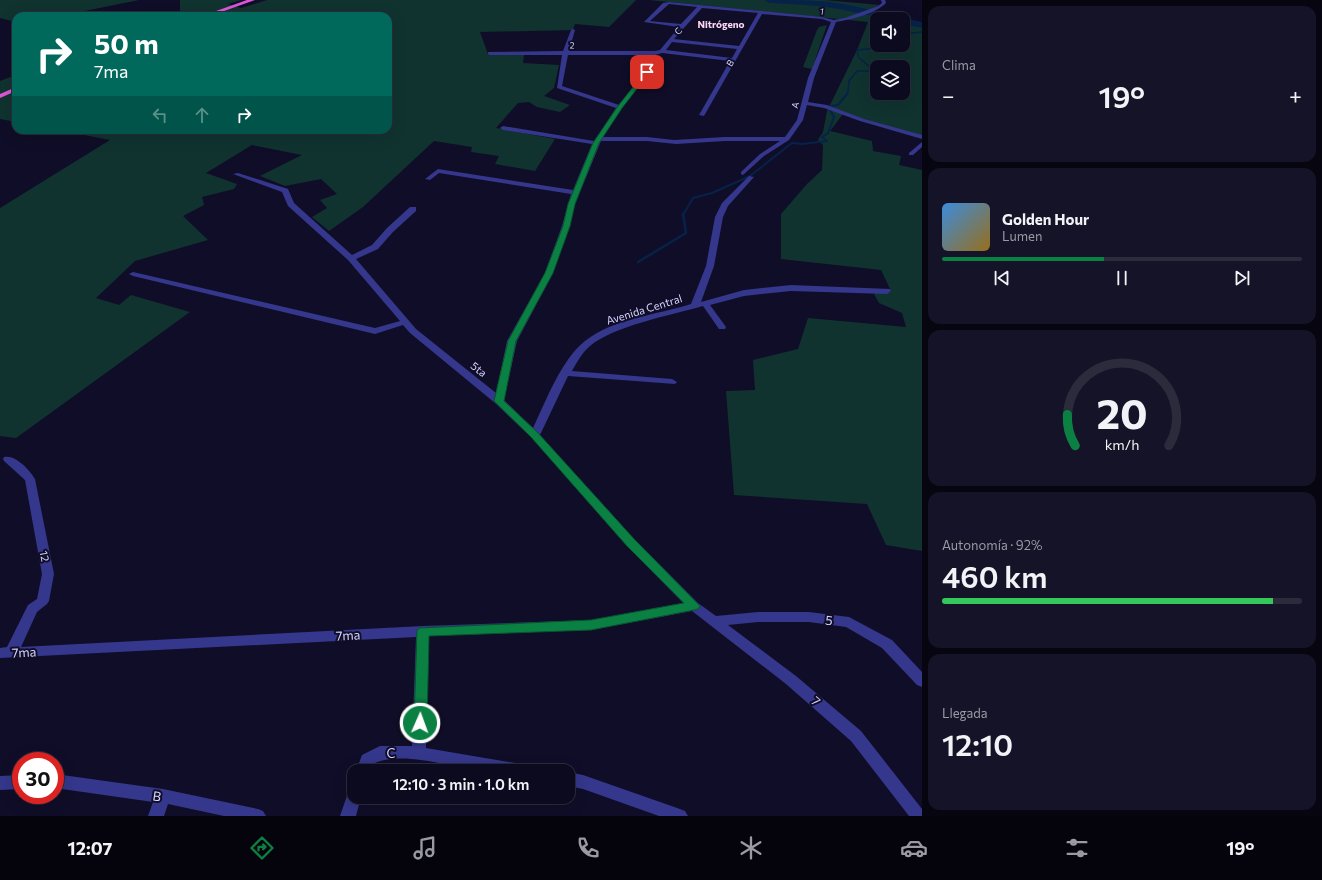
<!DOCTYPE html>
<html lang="es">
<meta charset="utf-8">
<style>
body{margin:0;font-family:Commissioner,sans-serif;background:#151327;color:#f1f3f6;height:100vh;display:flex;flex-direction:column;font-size:15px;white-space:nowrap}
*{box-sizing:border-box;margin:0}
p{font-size:13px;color:#9a9aa4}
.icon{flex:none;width:22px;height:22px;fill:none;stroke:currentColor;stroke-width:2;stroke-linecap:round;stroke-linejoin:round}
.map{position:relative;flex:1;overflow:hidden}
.details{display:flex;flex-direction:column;gap:6px;padding:6px;background:#070610;width:400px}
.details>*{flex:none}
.guide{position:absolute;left:12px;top:12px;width:380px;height:122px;border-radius:12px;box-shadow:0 4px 16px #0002,0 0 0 1px #2c2b3c;background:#00695c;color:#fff;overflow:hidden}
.buttons{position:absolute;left:870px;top:12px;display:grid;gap:8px}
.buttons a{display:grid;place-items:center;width:40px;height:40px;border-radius:8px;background:#0c0a1e;box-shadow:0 4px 16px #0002,0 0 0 1px #2c2b3c;font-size:20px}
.speed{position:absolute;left:12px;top:752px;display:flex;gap:8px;font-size:20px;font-weight:700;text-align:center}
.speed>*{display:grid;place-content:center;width:52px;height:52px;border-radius:50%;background:#0c0a1e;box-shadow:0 4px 16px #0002,0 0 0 1px #2c2b3c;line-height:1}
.speed .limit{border:6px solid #d22;background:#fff;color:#111}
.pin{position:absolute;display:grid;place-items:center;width:34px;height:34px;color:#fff;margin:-17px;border-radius:8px;box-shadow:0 2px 6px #0006}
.me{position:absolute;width:44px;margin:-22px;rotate:2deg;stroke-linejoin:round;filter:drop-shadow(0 0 3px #0008)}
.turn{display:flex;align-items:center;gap:14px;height:84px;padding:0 16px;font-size:18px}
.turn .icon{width:52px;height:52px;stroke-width:2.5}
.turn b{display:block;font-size:28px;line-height:34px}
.lanes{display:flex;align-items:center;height:38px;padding:0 16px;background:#0003;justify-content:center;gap:20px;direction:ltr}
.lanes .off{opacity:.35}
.big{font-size:30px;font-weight:600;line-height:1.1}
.details .tile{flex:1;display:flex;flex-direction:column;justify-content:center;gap:6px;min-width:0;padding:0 14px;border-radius:12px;background:#151327}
.details .dial{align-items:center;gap:0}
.dial svg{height:104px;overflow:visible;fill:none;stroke:#2c2b3c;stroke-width:7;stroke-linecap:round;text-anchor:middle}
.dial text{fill:#f1f3f6;stroke:none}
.song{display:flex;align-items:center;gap:12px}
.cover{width:48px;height:48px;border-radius:6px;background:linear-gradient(135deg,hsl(210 70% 55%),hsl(40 70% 35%))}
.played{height:4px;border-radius:2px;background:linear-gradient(90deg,#0b8043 45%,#2c2b3c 45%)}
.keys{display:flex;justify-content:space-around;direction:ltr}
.heat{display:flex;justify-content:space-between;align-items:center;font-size:22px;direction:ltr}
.charge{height:6px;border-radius:3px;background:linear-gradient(90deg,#34c759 92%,#2c2b3c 0)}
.trip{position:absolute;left:347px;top:764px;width:228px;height:40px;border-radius:12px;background:#0c0a1e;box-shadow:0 4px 16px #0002,0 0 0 1px #2c2b3c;font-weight:600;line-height:40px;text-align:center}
.tab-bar{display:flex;height:64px;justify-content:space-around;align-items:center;background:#05040c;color:#9a9aa4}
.tab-bar .icon{width:28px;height:28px}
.tab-bar .active{color:#0b8043}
.tab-bar b{font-size:18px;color:#f1f3f6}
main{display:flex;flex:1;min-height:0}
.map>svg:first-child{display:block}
.green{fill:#10332f;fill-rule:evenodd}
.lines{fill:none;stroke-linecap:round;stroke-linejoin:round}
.stream-far2{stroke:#062249;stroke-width:1.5}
.stream-far1{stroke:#062249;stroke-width:2}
.stream{stroke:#062249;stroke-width:2.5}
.river{fill:#062249;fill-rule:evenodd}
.minor{fill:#34378b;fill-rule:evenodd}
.trunk{fill:#dc56d7;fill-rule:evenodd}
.route{fill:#0b8043;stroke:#07532c}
.labels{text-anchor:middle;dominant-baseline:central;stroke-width:4;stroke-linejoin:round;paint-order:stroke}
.far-street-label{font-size:9px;fill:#d7d5ff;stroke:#100d28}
.far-neighbourhood-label{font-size:10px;font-weight:bold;fill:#ffd7f3;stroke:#100d28}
.street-label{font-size:11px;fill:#d7d5ff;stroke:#100d28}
.near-street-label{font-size:13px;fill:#d7d5ff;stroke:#100d28}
</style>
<main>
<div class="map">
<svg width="922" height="816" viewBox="0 0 922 816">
<rect width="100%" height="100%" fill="#100d28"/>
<!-- green -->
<path class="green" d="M 0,0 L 139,0 L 60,16 L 16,16 L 16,22 L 0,18 Z
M 180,0 L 242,0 L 228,4 L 241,8 L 267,0 L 636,0 L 609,27 L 575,24 L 573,30 L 480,32 L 488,54 L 524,55 L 523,63 L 559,65 L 554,88 L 544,96 L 570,105 L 560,112 L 537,107 L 529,102 L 518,103 L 496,128 L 555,139 L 535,171 L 495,164 L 499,156 L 471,152 L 472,147 L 434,141 L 363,207 L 329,231 L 312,217 L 327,208 L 320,200 L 337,194 L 321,179 L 285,186 L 260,176 L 302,155 L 252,145 L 206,173 L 237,184 L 234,189 L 202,197 L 204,205 L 183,216 L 208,240 L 135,261 L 96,298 L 119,305 L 131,295 L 190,312 L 16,438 L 0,436 L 0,208 L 110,140 L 58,130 L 388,130 L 388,16 L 177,16 L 180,14 Z
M 649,0 L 825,0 L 880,5 L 869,10 L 922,23 L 922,136 L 843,114 L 830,131 L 872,141 L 873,151 L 901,156 L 899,165 L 922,170 L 922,551 L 886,545 L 867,504 L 734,495 L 726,391 L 755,390 L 753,360 L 798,349 L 808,318 L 906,327 L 902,313 L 879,303 L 873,292 L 891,291 L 881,270 L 781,259 L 781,214 L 807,184 L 822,170 L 823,145 L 818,140 L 823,132 L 827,111 L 857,50 L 868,22 ZM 877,19 L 903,19 L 903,45 L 877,45 ZM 877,67 L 903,67 L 903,93 L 877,93 Z
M 827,25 L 812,69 L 803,67 L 817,30 L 819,27 Z
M 16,75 L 16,122 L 0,119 L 0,81 Z"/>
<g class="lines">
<!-- stream-far2 -->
<path class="stream-far2" d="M 802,0 L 807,3
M 903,34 L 922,32
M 846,95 L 848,92 L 849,81 L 857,71 L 869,71 L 870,67 L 858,57 L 857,50 L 880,48 L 889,45"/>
<!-- stream-far1 -->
<path class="stream-far1" d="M 831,106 L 838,105 L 847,94
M 683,215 L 693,198 L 712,193 L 750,176 L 792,143 L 803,144 L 827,141 L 822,137 L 828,133 L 834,117 L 830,110"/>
<!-- stream -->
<path class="stream" d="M 638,262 L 686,233 L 683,214"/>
<!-- river -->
<path class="river" d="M 765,0 C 786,0 808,0 830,2 C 853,5 876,11 899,17 L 900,19 L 903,18 L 922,22 L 922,28 L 903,24 L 903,19 C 879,19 857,12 833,8 C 812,5 790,4 769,3 Z"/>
<!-- minor -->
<path class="minor" d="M 881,0 L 885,0 L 886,3 C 877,13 850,20 836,22 L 814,78 L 808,102 L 827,105 L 864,119 L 922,135 L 922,139 L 860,121 L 824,108 L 807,105 L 803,120 L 789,140 L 764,156 L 743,175 L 741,174 L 741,172 L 760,154 L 780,141 L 725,141 L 676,144 L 647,141 L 601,141 L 575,204 L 570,226 L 553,273 L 517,341 L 504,400 L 533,428 C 546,401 561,360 585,341 C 614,318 657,315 691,304 L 706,266 L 715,217 L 722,203 L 749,176 L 754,177 L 728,206 L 723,217 L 714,266 L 701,302 L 744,290 L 791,285 L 890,289 L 891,291 L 887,294 L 791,291 L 744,296 L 710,305 L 726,327 L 725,329 L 719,329 L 703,306 C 672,315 613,326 590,346 C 582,353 577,362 572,371 L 672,379 L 677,382 L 675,384 L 568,376 L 540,435 L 635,540 L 698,603 L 716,616 L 758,612 L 809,612 L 849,617 L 892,640 L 922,672 L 922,687 L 917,685 L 882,648 L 846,627 L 809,622 L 758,622 L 728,625 L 796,676 L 861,731 L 922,809 L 922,816 L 909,816 L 851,741 L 786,684 L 692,611 L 591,630 L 429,636 L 426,748 L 521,764 L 526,766 L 528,771 C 513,771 497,773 482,771 C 452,767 400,750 373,764 L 370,771 L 356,771 L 362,755 L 380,746 L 412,746 L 416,637 L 0,658 L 0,648 L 7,647 L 28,605 L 37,599 L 42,574 L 25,480 L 4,461 L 3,459 L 4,457 C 15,454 30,470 35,479 L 54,574 L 49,601 L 47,604 L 37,612 L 21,647 L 423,626 L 591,620 L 683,603 L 627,546 L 531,437 L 495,403 L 410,333 L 403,325 L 375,334 L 133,276 L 129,274 L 133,272 L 375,328 L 400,321 L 348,260 L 288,206 L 282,192 L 233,174 L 238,173 L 288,189 L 294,203 L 352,255 L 372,245 L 387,228 L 410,207 L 416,207 L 416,211 L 393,232 L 378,249 L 356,259 L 416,329 L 496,393 L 507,341 L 545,273 L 562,226 L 571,194 L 439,173 L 430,180 L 425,179 L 438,169 L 573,190 L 592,144 L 503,130 L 500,128 L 503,126 L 594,141 L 616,108 L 557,88 L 562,55 L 490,55 L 488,54 L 488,52 L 563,51 L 571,30 L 573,29 L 575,30 L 569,51 L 655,51 L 660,50 L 679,27 L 644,22 L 663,3 L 669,2 L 822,17 L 834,20 L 845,18 L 878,6 L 882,3 ZM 669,4 L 697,7 L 681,24 L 650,21 ZM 702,8 L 758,13 L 739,46 L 674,39 ZM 762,14 L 822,19 L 831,22 L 808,78 L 797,120 L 785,137 L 725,137 L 674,140 L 647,137 L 603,137 L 622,108 L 649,73 L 649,71 L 645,71 L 619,105 L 562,86 L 568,55 L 655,55 L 662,53 L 730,61 L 699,115 L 704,116 ZM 672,42 L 737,49 L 732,58 L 666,50 Z
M 922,142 L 922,147 L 913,155 L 909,155 L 909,153 Z
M 568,772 L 583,775 L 680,809 L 685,811 L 688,816 L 659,816 L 583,789 L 568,786 Z
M 55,774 L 163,789 L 258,809 L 263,811 L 266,816 L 224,816 L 168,804 L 164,816 L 148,816 L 153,802 L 55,788 Z
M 21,775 L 21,789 L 0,790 L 0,776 Z
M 354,788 L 354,797 L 361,797 L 356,816 L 340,816 L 349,790 Z"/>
<!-- trunk -->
<path class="trunk" d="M 247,0 L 255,0 L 210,16 L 202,16 Z
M 16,87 L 16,91 L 0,98 L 0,94 Z"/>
</g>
<!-- route -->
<path class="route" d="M 646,71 L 650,72 L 622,108 L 599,143 L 575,204 L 570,226 L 553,273 L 516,341 L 504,401 L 538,433 L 635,540 L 700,606 L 698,609 L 694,610 L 591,630 L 429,636 L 427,723 L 425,727 L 420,728 L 416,727 L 414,723 L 417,631 L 419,628 L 591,620 L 684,603 L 627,546 L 531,437 L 494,401 L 508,341 L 545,273 L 563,226 L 568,204 L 593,143 L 618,106 Z"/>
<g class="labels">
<!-- far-street labels -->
<g class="far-street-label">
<text transform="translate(822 11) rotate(9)">1</text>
<text transform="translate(678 31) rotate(-50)">C</text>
<text transform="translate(572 45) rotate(1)">2</text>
<text transform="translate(730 63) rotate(-60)">B</text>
<text transform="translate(795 105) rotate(-75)">A</text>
</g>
<!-- far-neighbourhood labels -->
<g class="far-neighbourhood-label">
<text x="721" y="24">Nitrógeno</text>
</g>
<!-- street labels -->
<g class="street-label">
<text transform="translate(644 309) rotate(-17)">Avenida Central</text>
<text transform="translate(479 369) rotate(39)">5ta</text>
<text transform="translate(45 556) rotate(79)">12</text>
</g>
<!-- near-street labels -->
<g class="near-street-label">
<text transform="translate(829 620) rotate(7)">5</text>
<text transform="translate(348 635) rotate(-3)">7ma</text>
<text transform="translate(24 652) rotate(-3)">7ma</text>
<text transform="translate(816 701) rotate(41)">7</text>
<text x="391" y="753">C</text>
<text transform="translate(157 796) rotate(9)">B</text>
</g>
</g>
</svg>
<div class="buttons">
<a><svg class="icon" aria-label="sound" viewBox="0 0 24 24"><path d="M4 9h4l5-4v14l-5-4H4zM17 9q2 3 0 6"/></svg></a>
<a><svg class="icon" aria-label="layers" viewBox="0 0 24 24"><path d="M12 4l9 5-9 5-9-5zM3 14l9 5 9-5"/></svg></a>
</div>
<div class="speed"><div class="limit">30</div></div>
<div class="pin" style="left:647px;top:72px;background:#d93025"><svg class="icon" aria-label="arrive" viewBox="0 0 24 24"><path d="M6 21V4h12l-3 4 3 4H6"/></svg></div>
<svg class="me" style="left:420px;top:723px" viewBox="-20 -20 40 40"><circle r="17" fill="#0b8043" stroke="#fff" stroke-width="3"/><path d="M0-11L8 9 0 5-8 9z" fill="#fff"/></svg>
<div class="trip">12:10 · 3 min · 1.0 km</div>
<div class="guide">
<div class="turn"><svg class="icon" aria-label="right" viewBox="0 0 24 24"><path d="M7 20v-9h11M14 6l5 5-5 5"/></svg><div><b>50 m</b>7ma</div></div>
<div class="lanes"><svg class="icon off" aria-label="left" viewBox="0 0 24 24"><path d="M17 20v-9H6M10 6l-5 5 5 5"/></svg><svg class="icon off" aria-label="ahead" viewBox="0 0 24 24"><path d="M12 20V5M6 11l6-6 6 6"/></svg><svg class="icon" aria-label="right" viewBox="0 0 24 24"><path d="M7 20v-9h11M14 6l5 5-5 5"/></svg></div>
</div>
</div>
<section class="details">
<div class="tile"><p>Clima</p>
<div class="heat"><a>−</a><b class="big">19°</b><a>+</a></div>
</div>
<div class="tile">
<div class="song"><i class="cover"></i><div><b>Golden Hour</b><p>Lumen</p></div></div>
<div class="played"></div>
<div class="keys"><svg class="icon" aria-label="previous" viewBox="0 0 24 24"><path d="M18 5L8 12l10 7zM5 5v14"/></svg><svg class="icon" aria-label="pause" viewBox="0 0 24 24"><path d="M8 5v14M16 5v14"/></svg><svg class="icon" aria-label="next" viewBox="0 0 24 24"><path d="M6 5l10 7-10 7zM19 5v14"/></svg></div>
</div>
<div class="tile dial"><svg viewBox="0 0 100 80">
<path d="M14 69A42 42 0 1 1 86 69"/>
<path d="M14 69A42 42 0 0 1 8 45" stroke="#0b8043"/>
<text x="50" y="56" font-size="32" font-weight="700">20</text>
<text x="50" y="72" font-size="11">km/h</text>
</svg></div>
<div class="tile"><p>Autonomía · 92%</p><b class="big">460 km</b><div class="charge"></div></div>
<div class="tile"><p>Llegada</p><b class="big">12:10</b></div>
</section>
</main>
<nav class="tab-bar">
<b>12:07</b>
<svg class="icon active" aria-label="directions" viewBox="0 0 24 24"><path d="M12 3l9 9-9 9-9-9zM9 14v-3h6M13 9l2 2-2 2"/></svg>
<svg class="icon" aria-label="music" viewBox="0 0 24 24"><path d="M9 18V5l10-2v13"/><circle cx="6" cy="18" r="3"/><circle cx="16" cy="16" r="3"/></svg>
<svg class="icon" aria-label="phone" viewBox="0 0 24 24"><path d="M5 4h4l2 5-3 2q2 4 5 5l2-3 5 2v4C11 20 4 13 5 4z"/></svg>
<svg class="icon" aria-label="climate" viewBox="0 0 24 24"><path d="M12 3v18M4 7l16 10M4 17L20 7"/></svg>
<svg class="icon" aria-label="car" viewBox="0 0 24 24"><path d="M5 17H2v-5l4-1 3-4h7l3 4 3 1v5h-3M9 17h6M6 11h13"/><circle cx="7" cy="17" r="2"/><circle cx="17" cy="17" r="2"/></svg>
<svg class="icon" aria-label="filters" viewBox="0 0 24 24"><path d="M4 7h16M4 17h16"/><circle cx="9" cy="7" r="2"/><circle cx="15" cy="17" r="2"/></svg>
<b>19°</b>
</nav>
